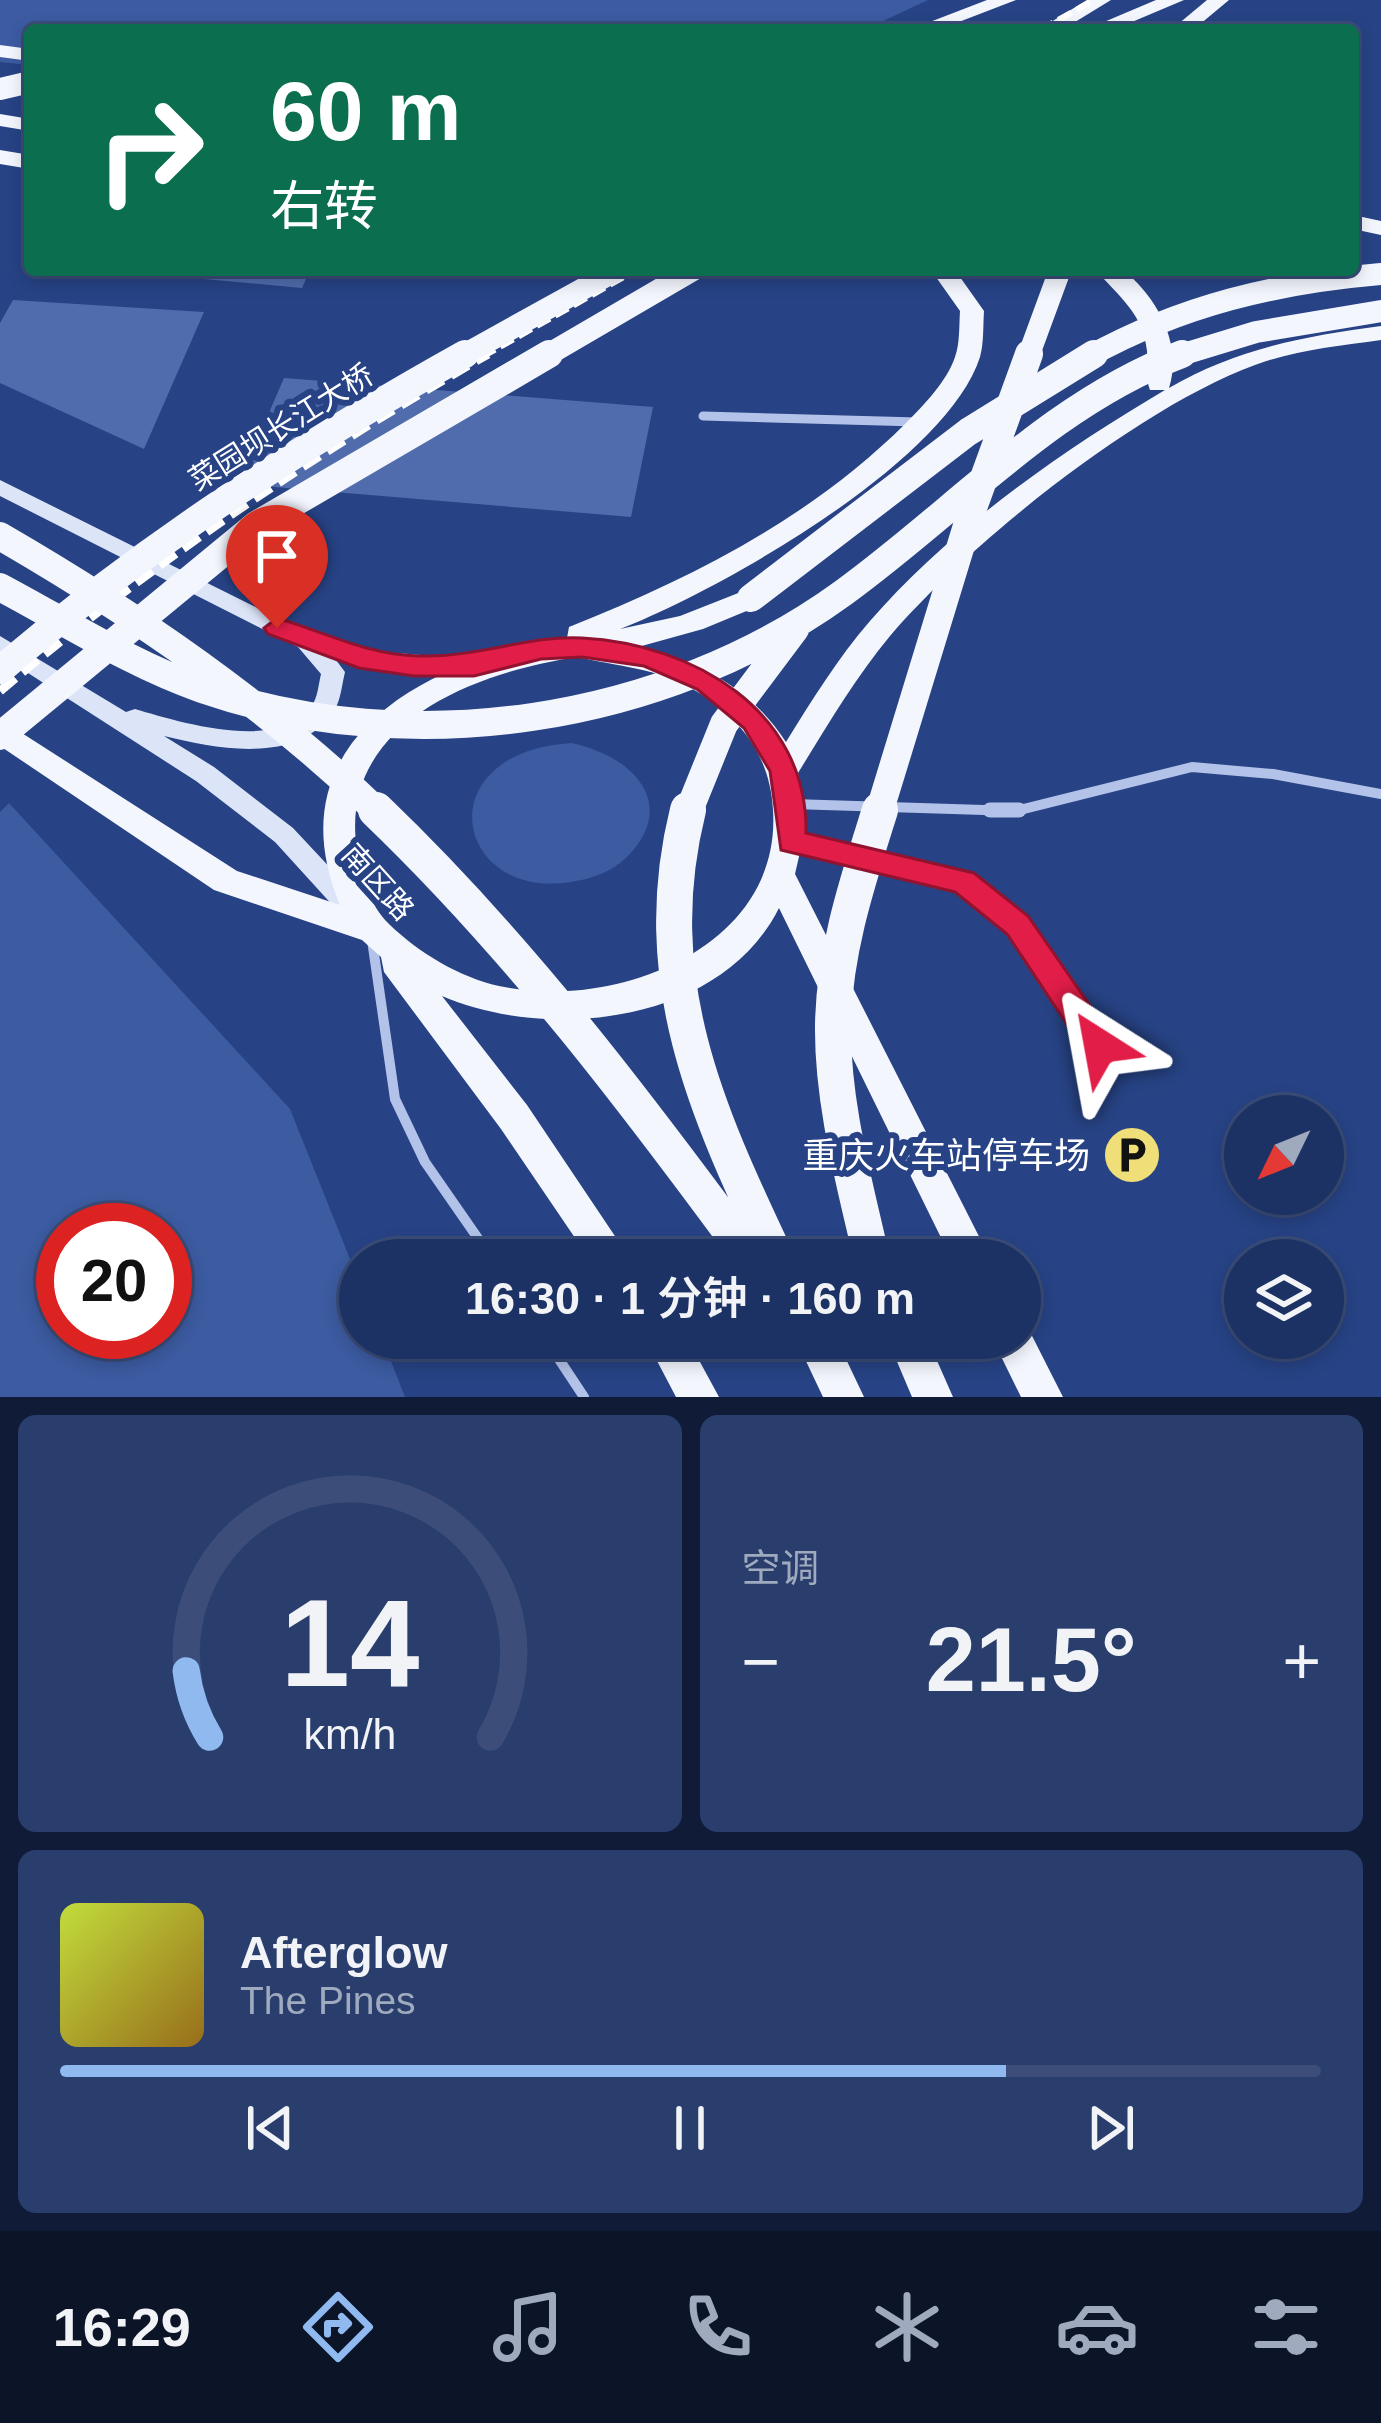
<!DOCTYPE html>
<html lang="zh">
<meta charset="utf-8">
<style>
body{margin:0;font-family:Arial,"Noto Sans SC",sans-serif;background:#2a3e6d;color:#f1f3f6;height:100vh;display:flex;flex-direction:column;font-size:45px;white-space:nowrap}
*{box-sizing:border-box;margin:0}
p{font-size:39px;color:#a0aabf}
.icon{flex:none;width:66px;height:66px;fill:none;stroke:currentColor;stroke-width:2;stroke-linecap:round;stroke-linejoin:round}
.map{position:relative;height:1397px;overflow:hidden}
.details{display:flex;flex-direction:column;gap:18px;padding:18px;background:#101c37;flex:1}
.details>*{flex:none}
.guide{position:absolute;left:24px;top:24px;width:1335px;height:252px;border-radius:12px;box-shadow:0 6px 18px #0003,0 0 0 3px #3b4d78;background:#0b6e4f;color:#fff;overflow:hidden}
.needle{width:78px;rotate:227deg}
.buttons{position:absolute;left:1224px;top:1095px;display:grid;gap:24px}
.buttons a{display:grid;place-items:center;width:120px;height:120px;border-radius:50%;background:#1d3264;box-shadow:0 6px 18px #0003,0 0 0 3px #3b4d78;font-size:60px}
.speed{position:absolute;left:36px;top:1203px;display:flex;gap:24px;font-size:60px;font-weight:700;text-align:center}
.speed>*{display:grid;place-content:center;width:156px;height:156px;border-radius:50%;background:#1d3264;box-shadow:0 6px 18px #0003,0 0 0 3px #3b4d78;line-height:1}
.speed .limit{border:18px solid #d22;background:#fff;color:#111}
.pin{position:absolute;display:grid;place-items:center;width:102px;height:102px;color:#fff;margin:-123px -51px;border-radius:50% 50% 50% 0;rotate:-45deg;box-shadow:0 0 12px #0007}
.pin .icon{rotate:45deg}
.me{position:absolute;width:132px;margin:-66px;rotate:326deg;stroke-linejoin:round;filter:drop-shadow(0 0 9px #0008)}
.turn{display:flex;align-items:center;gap:42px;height:252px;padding:0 48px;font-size:54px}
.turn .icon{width:156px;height:156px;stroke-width:2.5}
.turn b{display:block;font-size:84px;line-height:102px}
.big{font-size:90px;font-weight:600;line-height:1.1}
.details .tile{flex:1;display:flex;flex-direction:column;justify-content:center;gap:18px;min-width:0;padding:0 42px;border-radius:18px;background:#2a3e6d}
.details .dial{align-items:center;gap:0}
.dial svg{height:312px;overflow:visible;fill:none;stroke:#3b4d78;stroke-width:7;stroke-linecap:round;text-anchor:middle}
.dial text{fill:#f1f3f6;stroke:none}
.song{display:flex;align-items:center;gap:36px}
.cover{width:144px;height:144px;border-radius:18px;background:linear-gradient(135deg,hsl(70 70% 55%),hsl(40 70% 35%))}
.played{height:12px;border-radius:6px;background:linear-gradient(90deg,#90b9f0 75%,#3b4d78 75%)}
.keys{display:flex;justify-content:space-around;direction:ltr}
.heat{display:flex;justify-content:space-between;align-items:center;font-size:66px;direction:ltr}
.details .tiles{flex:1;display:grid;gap:18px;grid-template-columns:1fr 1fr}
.tile:last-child{grid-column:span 2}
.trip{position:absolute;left:339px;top:1239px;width:702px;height:120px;border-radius:60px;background:#1d3264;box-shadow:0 6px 18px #0003,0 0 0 3px #3b4d78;font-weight:600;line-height:120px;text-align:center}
.tabs{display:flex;height:192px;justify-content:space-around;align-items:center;background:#0c1428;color:#a0aabf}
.tabs .icon{width:84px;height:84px}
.tabs .active{color:#90b9f0}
.tabs b{font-size:54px;color:#f1f3f6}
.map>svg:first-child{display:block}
.green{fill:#3c5ba1;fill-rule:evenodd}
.building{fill:#506cad}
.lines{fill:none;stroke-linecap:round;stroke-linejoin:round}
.lane-far1{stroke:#b2c2e8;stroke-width:9}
.lane{stroke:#b2c2e8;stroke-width:10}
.street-far1{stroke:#b2c2e8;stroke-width:10}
.street{stroke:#b2c2e8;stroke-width:15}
.secondary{fill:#dce4f7;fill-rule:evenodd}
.primary{fill:#f4f6fe;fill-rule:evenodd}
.rail-far1{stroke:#fff;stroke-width:6;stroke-dasharray:15 6;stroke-linecap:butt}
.rail{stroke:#fff;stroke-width:9;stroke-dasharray:20 9;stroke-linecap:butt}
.primary-bridge-far2{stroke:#f4f6fe;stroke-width:22}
.primary-bridge-far1{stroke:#f4f6fe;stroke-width:28}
.primary-bridge{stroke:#f4f6fe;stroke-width:36}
.route{fill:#e11d48;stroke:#92132f;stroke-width:3}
.labels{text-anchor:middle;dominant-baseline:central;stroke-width:12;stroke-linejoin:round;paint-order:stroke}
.street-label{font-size:30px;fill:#fff;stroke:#274385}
.near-poi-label{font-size:36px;fill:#fff;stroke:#274385;text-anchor:end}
</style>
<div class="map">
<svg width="1381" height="1397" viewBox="0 0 1381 1397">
<rect width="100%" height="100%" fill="#274385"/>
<!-- green -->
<path class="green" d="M 0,0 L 928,0 L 864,30 L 30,30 L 30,65 L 0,62 Z
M 571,743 C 631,755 681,803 626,858 C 612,871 594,878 576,881 C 455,905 423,753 571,743 Z
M 9,803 L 290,1109 L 360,1284 L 360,1338 L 382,1338 L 405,1397 L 0,1397 L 0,812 ZM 165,1230 L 165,1332 L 63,1332 L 63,1230 Z"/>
<!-- building -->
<path class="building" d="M 106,270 L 310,270 L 302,288 Z
M 13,300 L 204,312 L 144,449 L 0,383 L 0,323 Z
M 284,378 L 653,407 L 631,517 L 238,484 Z"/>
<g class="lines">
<!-- lane-far1 -->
<path class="lane-far1" d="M 703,416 L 918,422"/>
<!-- lane -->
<path class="lane" d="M 792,841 L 857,856
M 873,860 L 964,882 L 1018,925 L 1100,1046
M 372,940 L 395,1099 L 425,1162 L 493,1260
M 545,1338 L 584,1397"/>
<!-- street-far1 -->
<path class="street-far1" d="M 792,804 L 1016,811 L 1192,767 L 1273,774 L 1381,794"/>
<!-- street -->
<path class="street" d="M 990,810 L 1019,810"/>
<!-- secondary -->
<path class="secondary" d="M 0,480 L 310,634 L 360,650 L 482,660 L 486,666 L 474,675 L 359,668 L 336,660 L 345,672 C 342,684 341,699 335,709 C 300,766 218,749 164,736 L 214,767 L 293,828 L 364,904 L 368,912 L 364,920 L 355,923 L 346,920 L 275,842 L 196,781 L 0,655 L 0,636 L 126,712 L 135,709 C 179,722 285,755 314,702 C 318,694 319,682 321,674 L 298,647 L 0,496 Z"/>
<!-- primary -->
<path class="primary" d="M 987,0 L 1016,0 L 938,30 L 909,30 Z
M 1087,0 L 1111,0 L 1062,30 L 1038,30 Z
M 1156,0 L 1184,0 L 1113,30 L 1085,30 Z
M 1207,0 L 1229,0 L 1193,30 L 1171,30 Z
M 0,45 L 30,49 L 30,61 L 0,57 Z
M 0,114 L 30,119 L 30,131 L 0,126 Z
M 0,150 L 30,155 L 30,169 L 0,164 Z
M 1353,215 L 1381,221 L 1381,235 L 1353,229 Z
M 931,270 L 955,270 L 984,311 C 983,325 984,343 980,357 C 946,463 720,590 620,629 L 680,616 L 751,588 L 761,591 L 765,598 L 761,605 L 703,629 L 638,647 C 699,661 751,688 786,742 C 812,700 838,658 870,621 C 950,529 1060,452 1165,390 L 1150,390 C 1145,377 1148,365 1147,351 C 1143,313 1119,297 1096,270 L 1123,270 C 1157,297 1183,344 1169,388 C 1236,349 1305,336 1381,326 L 1381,340 C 1339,346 1295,350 1255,365 C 1140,407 970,542 890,636 C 855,678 827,726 798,773 L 806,826 L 795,874 L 991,1260 L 952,1260 L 779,908 C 721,1024 549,1042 442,996 L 527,1105 L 631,1260 L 590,1260 L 501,1129 L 384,972 L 381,957 L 362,940 L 214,890 L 0,746 L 0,719 L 237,871 L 340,905 C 271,740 429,658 567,638 L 569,627 C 692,578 811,518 906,423 C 924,405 947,381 955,357 C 960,343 959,325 960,311 ZM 577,657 C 616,666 656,668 691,688 C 739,716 770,754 773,810 C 782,949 613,1011 499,986 C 459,977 419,953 389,924 C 369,904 362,878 357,850 C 337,722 478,672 577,657 Z
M 1020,1322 L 1026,1324 L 1063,1397 L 1021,1397 L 992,1338 L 1020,1338 Z
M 645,1338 L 687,1338 L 719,1397 L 676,1397 Z
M 795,1338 L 836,1338 L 864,1397 L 823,1397 Z
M 887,1338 L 927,1338 L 953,1397 L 912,1397 Z"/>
<!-- rail-far1 -->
<path class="rail-far1" d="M 1040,30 L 1094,0
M 482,357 L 636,270"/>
<!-- rail -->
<path class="rail" d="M 0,666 L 48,626
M 0,691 C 152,562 315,453 488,354"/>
<!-- primary-bridge-far2 -->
<path class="primary-bridge-far2" d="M 0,89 L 30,82
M 460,357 L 617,270
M 544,357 L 693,270
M 1028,357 L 1060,270
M 1088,357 C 1182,305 1276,283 1381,274
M 1174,357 L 1256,332 L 1381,311"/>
<!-- primary-bridge-far1 -->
<path class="primary-bridge-far1" d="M 0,536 C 138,616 264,703 379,813
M 0,587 C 66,622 131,664 202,689 C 411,761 664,723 843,593 C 955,512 1050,404 1182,354
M 751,598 L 968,432 L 1094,354
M 0,670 C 144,547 300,446 465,354
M 0,736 L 256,525 L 549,354
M 688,813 L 724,724 L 795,629
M 879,813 L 969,519 L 1029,354"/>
<!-- primary-bridge -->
<path class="primary-bridge" d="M 376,810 C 518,946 636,1102 752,1260
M 688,810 C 646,979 706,1110 777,1260
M 872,1260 C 855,1184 832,1104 833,1025 C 834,951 858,880 880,810"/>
</g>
<!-- route -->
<path class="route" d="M 277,618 C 325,632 367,655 419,656 C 477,658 528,635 582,638 C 694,644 808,711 806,833 L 974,873 L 1028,916 L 1111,1036 L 1116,1046 L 1111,1056 L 1088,1056 L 1007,934 L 955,892 L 781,850 L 770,771 L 744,728 L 697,689 L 644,666 L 582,657 L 541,659 L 474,676 L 414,676 L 359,668 L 268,634 L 264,628 Z"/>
<!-- icons -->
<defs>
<symbol id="parking-disc" viewBox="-11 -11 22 22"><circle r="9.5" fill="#f0de78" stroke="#274385"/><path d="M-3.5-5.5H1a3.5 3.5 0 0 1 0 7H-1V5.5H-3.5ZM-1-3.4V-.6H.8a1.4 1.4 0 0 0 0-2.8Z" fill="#111"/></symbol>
</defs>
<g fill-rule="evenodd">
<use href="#parking-disc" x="1099" y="1122" width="66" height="66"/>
</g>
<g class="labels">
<!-- street labels -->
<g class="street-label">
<text transform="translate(281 427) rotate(-32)">菜园坝长江大桥</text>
<text transform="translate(378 882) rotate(48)">南区路</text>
</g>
<!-- near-poi labels -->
<g class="near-poi-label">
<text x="1090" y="1155">重庆火车站停车场</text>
</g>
</g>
</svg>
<div class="buttons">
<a><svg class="needle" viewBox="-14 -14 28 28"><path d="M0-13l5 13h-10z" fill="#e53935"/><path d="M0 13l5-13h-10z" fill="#a0aabf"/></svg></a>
<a><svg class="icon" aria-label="layers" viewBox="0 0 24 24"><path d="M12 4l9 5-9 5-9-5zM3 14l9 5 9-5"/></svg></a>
</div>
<div class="speed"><div class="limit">20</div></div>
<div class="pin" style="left:277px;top:628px;background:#d93025"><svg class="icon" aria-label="arrive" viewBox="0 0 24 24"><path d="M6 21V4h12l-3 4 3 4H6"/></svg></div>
<svg class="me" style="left:1100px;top:1046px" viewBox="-20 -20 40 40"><path d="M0-17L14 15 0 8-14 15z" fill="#e11d48" stroke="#fff" stroke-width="4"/></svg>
<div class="trip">16:30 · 1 分钟 · 160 m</div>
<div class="guide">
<div class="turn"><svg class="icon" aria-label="right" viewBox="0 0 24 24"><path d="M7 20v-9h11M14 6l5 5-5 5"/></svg><div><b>60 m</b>右转</div></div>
</div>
</div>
<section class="details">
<div class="tiles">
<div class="tile dial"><svg viewBox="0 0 100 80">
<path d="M14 69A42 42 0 1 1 86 69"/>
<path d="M14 69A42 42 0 0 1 8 52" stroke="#90b9f0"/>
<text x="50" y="56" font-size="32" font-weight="700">14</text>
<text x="50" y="72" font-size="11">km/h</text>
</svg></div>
<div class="tile"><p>空调</p>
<div class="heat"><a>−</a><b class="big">21.5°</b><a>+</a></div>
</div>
<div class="tile">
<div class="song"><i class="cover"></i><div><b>Afterglow</b><p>The Pines</p></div></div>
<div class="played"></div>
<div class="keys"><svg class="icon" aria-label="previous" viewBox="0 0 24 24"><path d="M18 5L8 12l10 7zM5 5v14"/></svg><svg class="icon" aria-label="pause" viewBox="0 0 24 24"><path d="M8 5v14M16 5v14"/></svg><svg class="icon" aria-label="next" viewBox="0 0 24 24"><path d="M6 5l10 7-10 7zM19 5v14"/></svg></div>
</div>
</div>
</section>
<nav class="tabs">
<b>16:29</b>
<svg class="icon active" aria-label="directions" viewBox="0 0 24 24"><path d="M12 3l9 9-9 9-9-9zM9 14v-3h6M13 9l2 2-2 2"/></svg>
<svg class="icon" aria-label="music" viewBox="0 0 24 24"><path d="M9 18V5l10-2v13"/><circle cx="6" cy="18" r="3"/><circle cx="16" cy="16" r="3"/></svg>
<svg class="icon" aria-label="phone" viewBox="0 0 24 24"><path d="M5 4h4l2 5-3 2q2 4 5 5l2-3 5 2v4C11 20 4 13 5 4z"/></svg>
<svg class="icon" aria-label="climate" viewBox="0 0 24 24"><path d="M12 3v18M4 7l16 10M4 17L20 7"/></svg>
<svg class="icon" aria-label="car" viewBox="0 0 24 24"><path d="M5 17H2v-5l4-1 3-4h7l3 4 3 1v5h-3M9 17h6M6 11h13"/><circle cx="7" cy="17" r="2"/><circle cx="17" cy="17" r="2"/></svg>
<svg class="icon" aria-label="filters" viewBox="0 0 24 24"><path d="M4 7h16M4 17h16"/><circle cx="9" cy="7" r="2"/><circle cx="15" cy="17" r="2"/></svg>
</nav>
